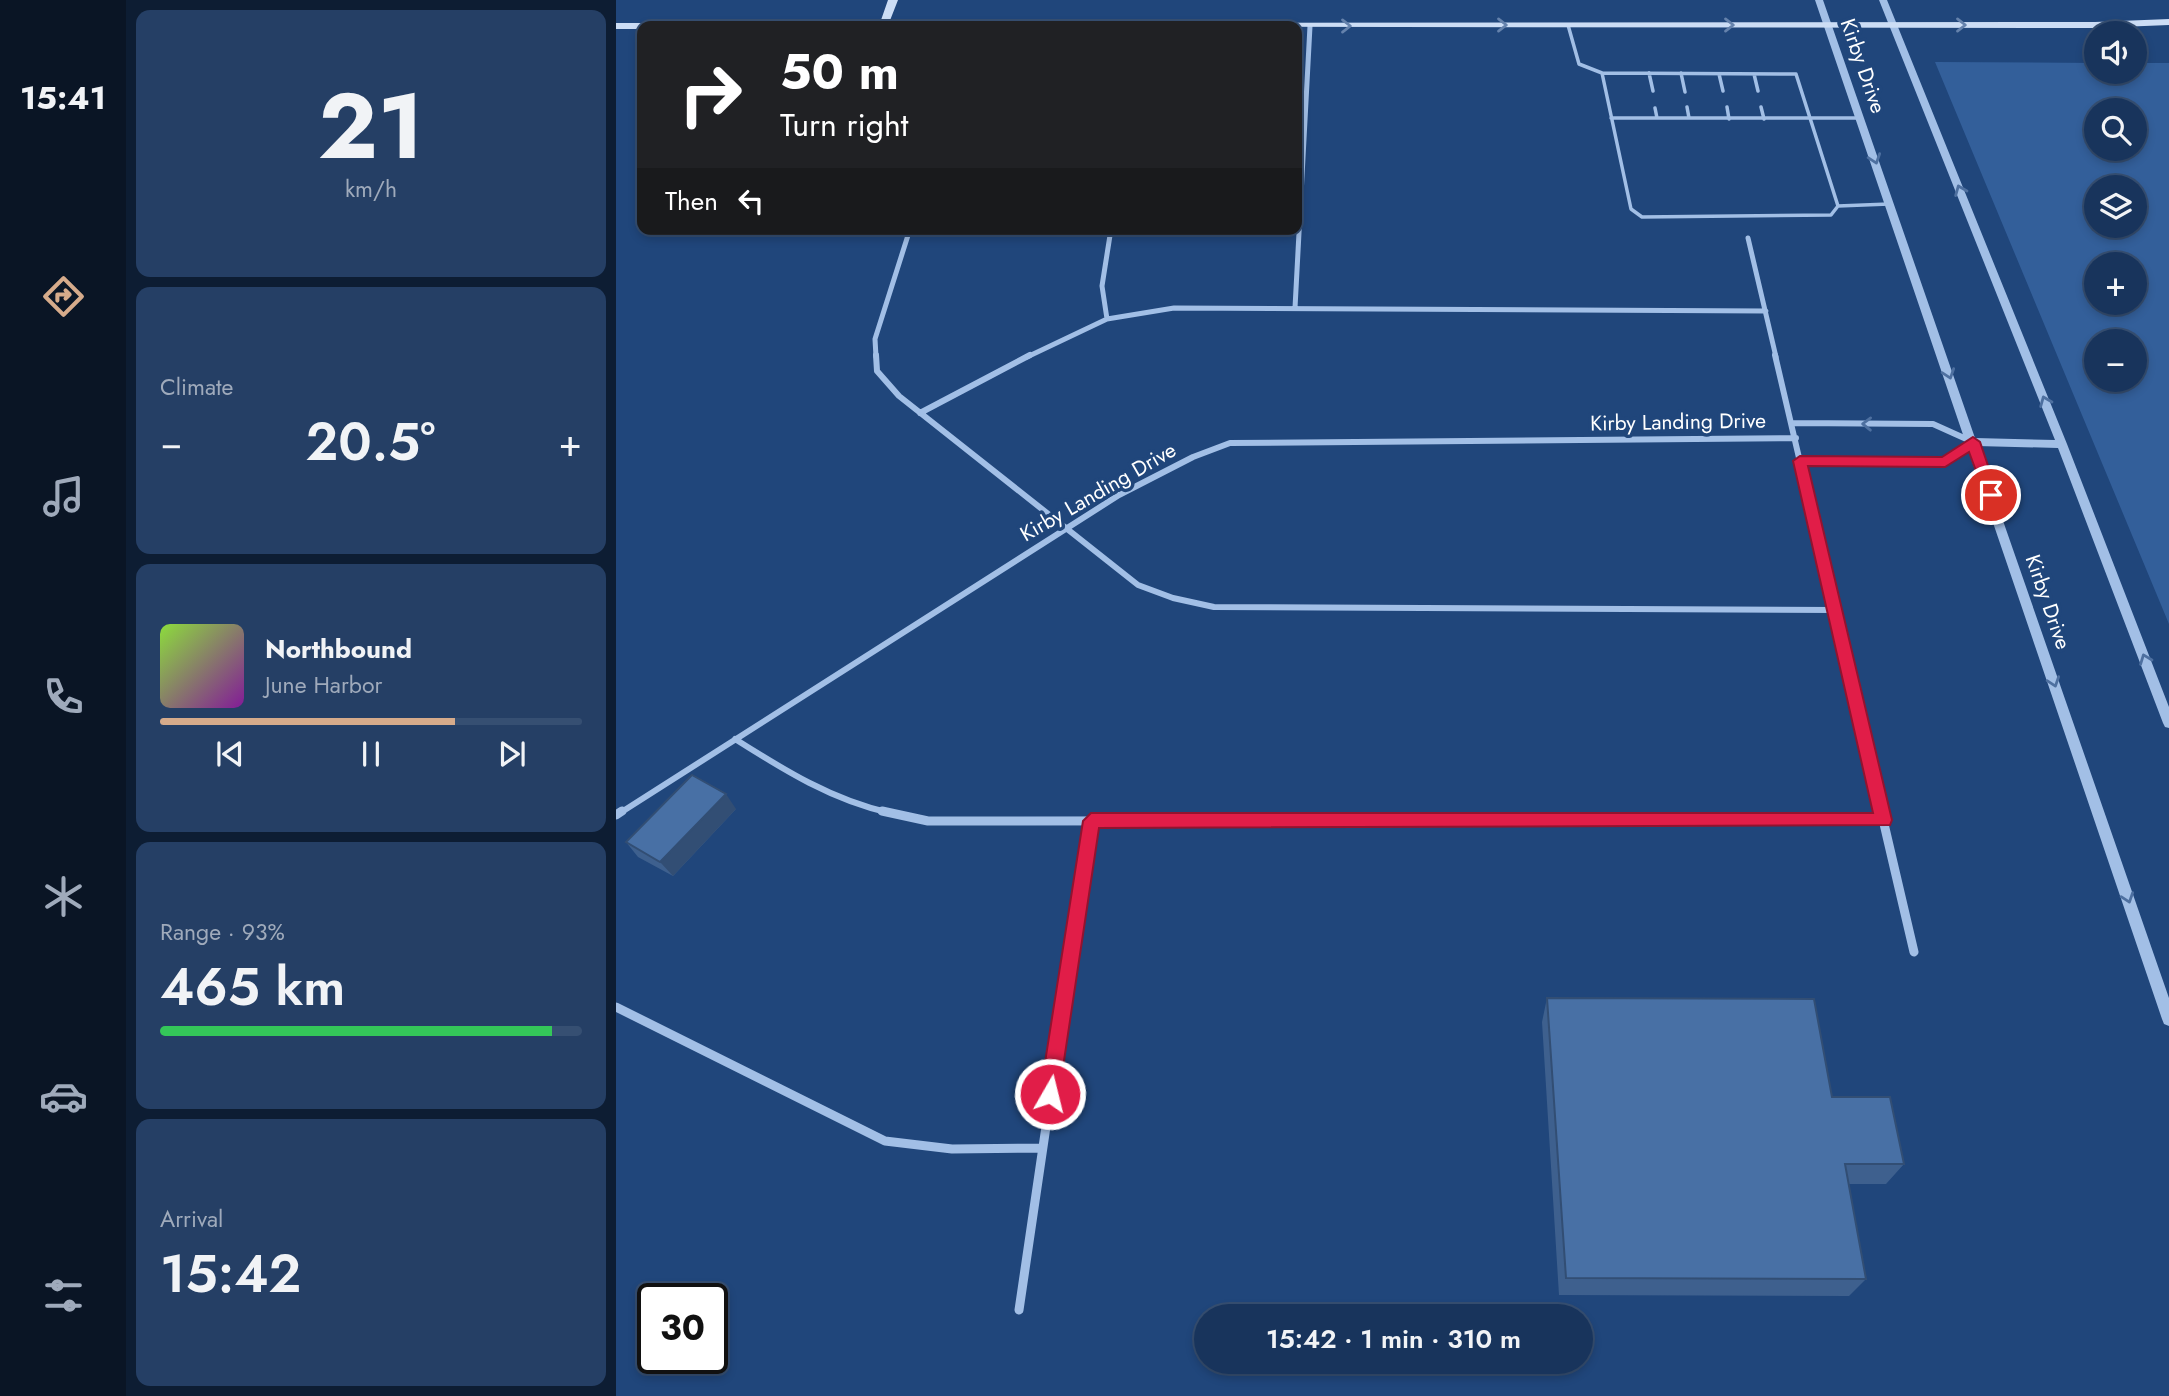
<!DOCTYPE html>
<meta charset="utf-8">
<style>
body{margin:0;font-family:Jost,sans-serif;background:#253f65;color:#f1f3f6;height:100vh;display:flex;flex-direction:column;font-size:26px;white-space:nowrap}
*{box-sizing:border-box;margin:0}
p{font-size:23px;color:#9faabb}
.icon{flex:none;width:38px;height:38px;fill:none;stroke:currentColor;stroke-width:2;stroke-linecap:round;stroke-linejoin:round}
.map{position:relative;flex:1;overflow:hidden}
.drawer{display:flex;flex-direction:column;gap:10px;padding:10px;background:#0d1d33;width:490px}
.drawer>*{flex:none}
.top-card{position:absolute;left:21px;top:21px;width:665px;height:214px;border-radius:14px;box-shadow:0 4px 10px #0003,0 0 0 2px #364f72;background:#202124;color:#fff;overflow:hidden}
.buttons{position:absolute;left:1468px;top:21px;display:grid;gap:14px}
.buttons a{display:grid;place-items:center;width:63px;height:63px;border-radius:50%;background:#18345c;box-shadow:0 4px 10px #0003,0 0 0 2px #364f72;font-size:35px}
.speed{position:absolute;left:21px;top:1283px;display:flex;gap:14px;font-size:35px;font-weight:700;text-align:center}
.speed>*{display:grid;place-content:center;width:91px;height:91px;border-radius:50%;background:#18345c;box-shadow:0 4px 10px #0003,0 0 0 2px #364f72;line-height:1}
.speed .limit{border:4px solid #111;border-radius:10px;background:#fff;color:#111}
.pin{position:absolute;display:grid;place-items:center;width:60px;height:60px;color:#fff;margin:-30px;border:4px solid #fff;border-radius:50%;box-shadow:0 2px 7px #0007}
.me{position:absolute;width:77px;margin:-38px;rotate:8deg;stroke-linejoin:round;filter:drop-shadow(0 0 5px #0008)}
.turn{display:flex;align-items:center;gap:24px;height:147px;padding:0 28px;font-size:32px}
.turn .icon{width:91px;height:91px;stroke-width:2.5}
.turn b{display:block;font-size:49px;line-height:60px}
.then{display:flex;align-items:center;height:66px;padding:0 28px;background:#0003;gap:14px;font-size:26px}
.big{font-size:52px;font-weight:600;line-height:1.1}
.drawer .card{flex:1;display:flex;flex-direction:column;justify-content:center;gap:10px;min-width:0;padding:0 24px;border-radius:14px;background:#253f65}
.drawer .dial{align-items:center;gap:0}
.dial b{font-size:91px;line-height:1}
.song{display:flex;align-items:center;gap:21px}
.cover{width:84px;height:84px;border-radius:10px;background:linear-gradient(135deg,hsl(90 70% 55%),hsl(290 70% 35%))}
.played{height:7px;border-radius:4px;background:linear-gradient(90deg,#d6ab8b 70%,#364f72 70%)}
.keys{display:flex;justify-content:space-around;direction:ltr}
.heat{display:flex;justify-content:space-between;align-items:center;font-size:38px;direction:ltr}
.charge{height:10px;border-radius:5px;background:linear-gradient(90deg,#34c759 93%,#364f72 0)}
.trip{position:absolute;left:578px;top:1304px;width:399px;height:70px;border-radius:35px;background:#18345c;box-shadow:0 4px 10px #0003,0 0 0 2px #364f72;font-weight:600;line-height:70px;text-align:center}
main{display:flex;flex:1;min-height:0}
.tab-bar{display:flex;flex-direction:column;width:126px;justify-content:space-around;align-items:center;background:#0a1525;color:#9faabb}
.tab-bar .icon{width:49px;height:49px}
.tab-bar .current{color:#d6ab8b}
.tab-bar b{font-size:32px;color:#f1f3f6}
.map>svg:first-child{display:block}
.green{fill:#335f9a;fill-rule:evenodd}
.lines{fill:none;stroke-linecap:round;stroke-linejoin:round}
.service{stroke:#a2bfe6;stroke-width:3.5}
.minor-far2{stroke:#a2bfe6;stroke-width:5}
.minor-far1{stroke:#a2bfe6;stroke-width:6}
.minor{stroke:#a2bfe6;stroke-width:9}
.tertiary{fill:#a2bfe6;fill-rule:evenodd}
.secondary{fill:#ccddf5;fill-rule:evenodd}
.wall{fill:#3e608e}
.shaded-wall{fill:#324e74}
.building{fill:#4870a5;stroke:#324e74;stroke-width:2}
.oneway{stroke:#6582ac}
.oneway2{stroke:#4e70a0}
.route{fill:#e11d48;stroke:#92132f;stroke-width:2}
.labels{text-anchor:middle;dominant-baseline:central;stroke-width:7;stroke-linejoin:round;paint-order:stroke}
.street-label{font-size:21px;fill:#fff;stroke:#20467b}
</style>
<main>
<nav class="tab-bar">
<b>15:41</b>
<svg class="icon current" aria-label="directions" viewBox="0 0 24 24"><path d="M12 3l9 9-9 9-9-9zM9 14v-3h6M13 9l2 2-2 2"/></svg>
<svg class="icon" aria-label="music" viewBox="0 0 24 24"><path d="M9 18V5l10-2v13"/><circle cx="6" cy="18" r="3"/><circle cx="16" cy="16" r="3"/></svg>
<svg class="icon" aria-label="phone" viewBox="0 0 24 24"><path d="M5 4h4l2 5-3 2q2 4 5 5l2-3 5 2v4C11 20 4 13 5 4z"/></svg>
<svg class="icon" aria-label="climate" viewBox="0 0 24 24"><path d="M12 3v18M4 7l16 10M4 17L20 7"/></svg>
<svg class="icon" aria-label="car" viewBox="0 0 24 24"><path d="M5 17H2v-5l4-1 3-4h7l3 4 3 1v5h-3M9 17h6M6 11h13"/><circle cx="7" cy="17" r="2"/><circle cx="17" cy="17" r="2"/></svg>
<svg class="icon" aria-label="filters" viewBox="0 0 24 24"><path d="M4 7h16M4 17h16"/><circle cx="9" cy="7" r="2"/><circle cx="15" cy="17" r="2"/></svg>
</nav>
<section class="drawer">
<div class="card dial"><b>21</b><p>km/h</p></div>
<div class="card"><p>Climate</p>
<div class="heat"><a>−</a><b class="big">20.5°</b><a>+</a></div>
</div>
<div class="card">
<div class="song"><i class="cover"></i><div><b>Northbound</b><p>June Harbor</p></div></div>
<div class="played"></div>
<div class="keys"><svg class="icon" aria-label="previous" viewBox="0 0 24 24"><path d="M18 5L8 12l10 7zM5 5v14"/></svg><svg class="icon" aria-label="pause" viewBox="0 0 24 24"><path d="M8 5v14M16 5v14"/></svg><svg class="icon" aria-label="next" viewBox="0 0 24 24"><path d="M6 5l10 7-10 7zM19 5v14"/></svg></div>
</div>
<div class="card"><p>Range · 93%</p><b class="big">465 km</b><div class="charge"></div></div>
<div class="card"><p>Arrival</p><b class="big">15:42</b></div>
</section>
<div class="map">
<svg width="1553" height="1396" viewBox="0 0 1553 1396">
<rect width="100%" height="100%" fill="#20467b"/>
<!-- green -->
<path class="green" d="M 1319,62 L 1480,63 L 1480,72 L 1519,72 L 1519,63 L 1553,63 L 1553,624 ZM 1480,110 L 1519,110 L 1519,149 L 1480,149 ZM 1480,187 L 1519,187 L 1519,226 L 1480,226 ZM 1480,264 L 1519,264 L 1519,303 L 1480,303 ZM 1480,341 L 1519,341 L 1519,380 L 1480,380 Z"/>
<g class="lines">
<!-- service -->
<path class="service" d="M 952,25 L 963,64 L 986,73 L 1015,209 L 1026,217 L 1215,215 L 1222,206 L 1273,204
M 986,73 L 1180,74 L 1222,206
M 1033,73 L 1037,91
M 1065,73 L 1069,92
M 1103,74 L 1107,91
M 1138,74 L 1142,91
M 1071,107 L 1073,118
M 1111,107 L 1113,119
M 1145,107 L 1148,119
M 1039,108 L 1041,118
M 995,118 L 1244,118"/>
<!-- minor-far2 -->
<path class="minor-far2" d="M 1132,238 L 1160,357
M 679,308 L 694,26
M 491,319 L 486,286 L 495,229
M 260,357 L 259,339 L 294,229
M 411,357 L 491,319 L 558,308 L 1150,311"/>
<!-- minor-far1 -->
<path class="minor-far1" d="M 260,355 L 261,371 L 283,396 L 522,585 L 557,598 L 598,607 L 1219,610
M 1159,355 L 1266,813
M 304,413 L 414,355
M 1177,423 L 1317,424 L 1357,442 L 1329,462 L 1184,461
M 119,739 C 168,770 216,800 274,813
M 4,813 L 503,495 L 577,457 L 614,443 L 1180,438"/>
<!-- minor -->
<path class="minor" d="M 266,811 L 312,821 L 1267,820
M 1265,811 L 1298,952
M 0,815 L 6,811
M 0,1007 L 269,1141 L 336,1149 L 425,1148
M 403,1310 L 475,821"/>
<!-- tertiary -->
<path class="tertiary" d="M 1199,0 L 1207,0 L 1359,438 L 1439,440 L 1263,0 L 1271,0 L 1451,444 L 1553,707 L 1553,728 L 1549,727 L 1547,723 L 1442,448 L 1361,446 L 1553,998 L 1553,1026 L 1548,1024 L 1546,1019 Z"/>
<!-- secondary -->
<path class="secondary" d="M 272,0 L 282,0 L 273,23 L 1479,22 L 1553,19 L 1553,25 L 1479,28 L 26,26 L 26,29 L 0,29 L 0,23 L 264,23 Z"/>
</g>
<!-- wall -->
<path class="wall" d="M 120,809 L 57,876 L 22,857 L 10,842 Z
M 931,998 L 1216,1097 L 1288,1164 L 1270,1184 L 1233,1184 L 1250,1279 L 1233,1296 L 943,1295 L 926,1022 Z"/>
<!-- shaded-wall -->
<path class="shaded-wall" d="M 110,794 L 120,809 L 57,876 L 44,862 Z"/>
<!-- building -->
<path class="building" d="M 76,775 L 110,794 L 44,862 L 10,842 Z
M 931,998 L 1198,999 L 1216,1097 L 1274,1097 L 1288,1164 L 1229,1164 L 1250,1279 L 950,1278 Z"/>
<!-- one-way arrows -->
<defs><path id="oneway-chevron" d="M-2-3.5L2.5 0L-2 3.5" fill="none" stroke-width="1.6" stroke-linecap="round" stroke-linejoin="round" transform="scale(1.75)"/></defs>
<g class="oneway">
<use href="#oneway-chevron" transform="translate(886 25)"/>
<use href="#oneway-chevron" transform="translate(1113 25)"/>
<use href="#oneway-chevron" transform="translate(1345 25)"/>
<use href="#oneway-chevron" transform="translate(730 26)"/>
</g>
<g class="oneway2">
<use href="#oneway-chevron" transform="translate(1259 159) rotate(71)"/>
<use href="#oneway-chevron" transform="translate(1344 190) rotate(-112)"/>
<use href="#oneway-chevron" transform="translate(1333 374) rotate(71)"/>
<use href="#oneway-chevron" transform="translate(1429 401) rotate(-112)"/>
<use href="#oneway-chevron" transform="translate(1251 424) rotate(-179)"/>
<use href="#oneway-chevron" transform="translate(1529 659) rotate(-111)"/>
<use href="#oneway-chevron" transform="translate(1438 682) rotate(71)"/>
<use href="#oneway-chevron" transform="translate(1512 898) rotate(71)"/>
</g>
<!-- route -->
<path class="route" d="M 1357,437 L 1364,442 L 1382,495 L 1380,498 L 1370,498 L 1353,452 L 1329,467 L 1192,466 L 1276,820 L 1274,825 L 483,828 L 443,1094 L 441,1100 L 434,1103 L 427,1100 L 424,1094 L 467,821 L 475,813 L 1257,813 L 1177,461 L 1184,456 L 1326,457 Z"/>
<g class="labels">
<!-- street labels -->
<g class="street-label">
<text transform="translate(1247 66) rotate(71)">Kirby Drive</text>
<text transform="translate(1062 422) rotate(-1)">Kirby Landing Drive</text>
<text transform="translate(482 492) rotate(-30)">Kirby Landing Drive</text>
<text transform="translate(1432 602) rotate(71)">Kirby Drive</text>
</g>
</g>
</svg>
<div class="buttons">
<a><svg class="icon" aria-label="sound" viewBox="0 0 24 24"><path d="M4 9h4l5-4v14l-5-4H4zM17 9q2 3 0 6"/></svg></a>
<a><svg class="icon" aria-label="search" viewBox="0 0 24 24"><circle cx="10" cy="10" r="6"/><path d="M15 15l6 6"/></svg></a>
<a><svg class="icon" aria-label="layers" viewBox="0 0 24 24"><path d="M12 4l9 5-9 5-9-5zM3 14l9 5 9-5"/></svg></a>
<a>+</a>
<a>−</a>
</div>
<div class="speed"><div class="limit">30</div></div>
<div class="pin" style="left:1375px;top:495px;background:#d93025"><svg class="icon" aria-label="arrive" viewBox="0 0 24 24"><path d="M6 21V4h12l-3 4 3 4H6"/></svg></div>
<svg class="me" style="left:434px;top:1094px" viewBox="-20 -20 40 40"><circle r="17" fill="#e11d48" stroke="#fff" stroke-width="3"/><path d="M0-11L8 9 0 5-8 9z" fill="#fff"/></svg>
<div class="trip">15:42 · 1 min · 310 m</div>
<div class="top-card">
<div class="turn"><svg class="icon" aria-label="right" viewBox="0 0 24 24"><path d="M7 20v-9h11M14 6l5 5-5 5"/></svg><div><b>50 m</b>Turn right</div></div>
<div class="then">Then<svg class="icon" aria-label="left" viewBox="0 0 24 24"><path d="M17 20v-9H6M10 6l-5 5 5 5"/></svg></div>
</div>
</div>
</main>
